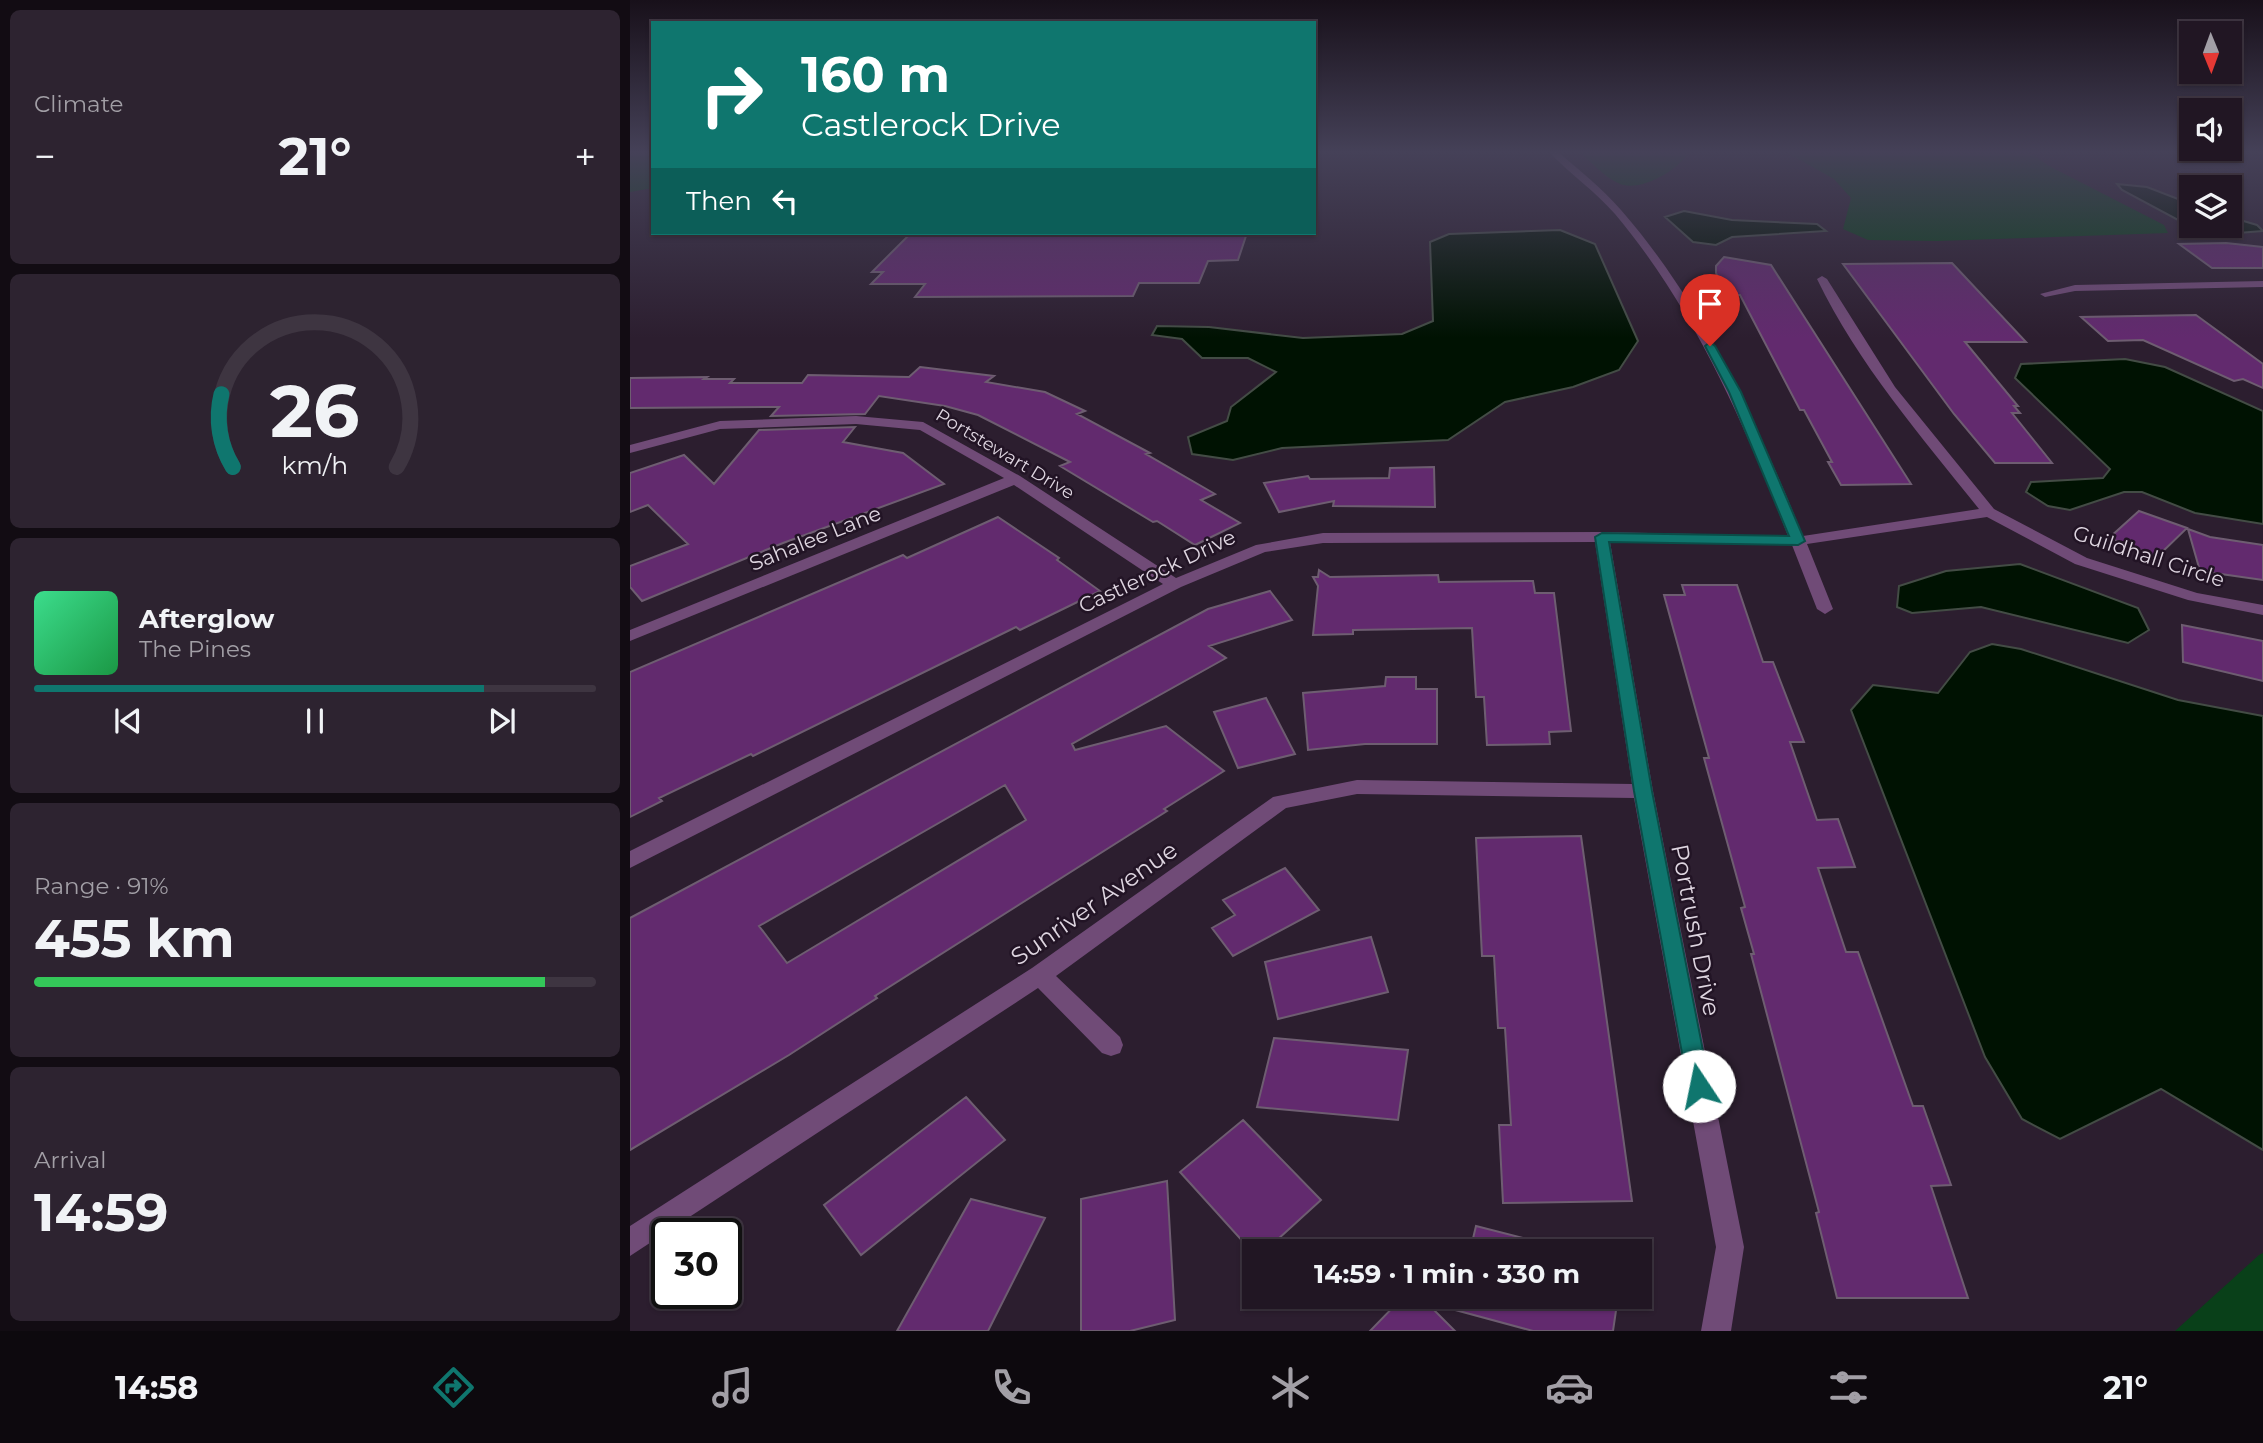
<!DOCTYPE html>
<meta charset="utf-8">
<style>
body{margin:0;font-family:Montserrat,sans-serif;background:#2d2330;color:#f1f3f6;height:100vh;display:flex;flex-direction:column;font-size:26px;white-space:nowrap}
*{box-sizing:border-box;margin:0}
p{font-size:23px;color:#a29fa6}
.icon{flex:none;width:38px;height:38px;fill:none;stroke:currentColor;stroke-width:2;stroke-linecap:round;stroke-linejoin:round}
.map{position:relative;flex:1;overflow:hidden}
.sheet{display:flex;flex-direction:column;gap:10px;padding:10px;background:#120c13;width:630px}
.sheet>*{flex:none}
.hud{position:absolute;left:21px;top:21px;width:665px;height:214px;border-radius:0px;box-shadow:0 2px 5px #0004,0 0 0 2px #3e3541;background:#0f766e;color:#fff;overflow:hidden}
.needle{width:46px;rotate:179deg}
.buttons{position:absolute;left:1549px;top:21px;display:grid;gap:14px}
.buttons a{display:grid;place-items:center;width:63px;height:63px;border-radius:0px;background:#211623;box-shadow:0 2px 5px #0004,0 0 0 2px #3e3541;font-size:35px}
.speed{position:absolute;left:21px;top:1218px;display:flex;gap:14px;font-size:35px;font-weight:700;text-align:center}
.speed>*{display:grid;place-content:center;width:91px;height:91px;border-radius:50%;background:#211623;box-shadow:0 2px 5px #0004,0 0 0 2px #3e3541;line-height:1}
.speed .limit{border:4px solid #111;border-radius:10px;background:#fff;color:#111}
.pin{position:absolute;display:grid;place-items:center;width:60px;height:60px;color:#fff;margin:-72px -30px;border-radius:50% 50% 50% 0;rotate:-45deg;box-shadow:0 0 7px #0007}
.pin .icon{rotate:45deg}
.me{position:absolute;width:77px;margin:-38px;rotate:349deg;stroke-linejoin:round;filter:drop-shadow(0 0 5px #0008)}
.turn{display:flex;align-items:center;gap:24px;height:147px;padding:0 35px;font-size:32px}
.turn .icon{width:91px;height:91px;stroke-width:2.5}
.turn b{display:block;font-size:49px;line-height:60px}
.then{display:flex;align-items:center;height:66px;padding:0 35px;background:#0003;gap:14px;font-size:26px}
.big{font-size:52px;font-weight:700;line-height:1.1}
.sheet .card{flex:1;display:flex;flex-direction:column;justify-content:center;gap:10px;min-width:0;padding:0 24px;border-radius:10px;background:#2d2330}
.sheet .dial{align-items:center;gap:0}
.dial svg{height:182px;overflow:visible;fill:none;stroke:#3e3541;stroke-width:7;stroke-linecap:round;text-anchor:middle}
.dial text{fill:#f1f3f6;stroke:none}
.song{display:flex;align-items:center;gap:21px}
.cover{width:84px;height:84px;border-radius:10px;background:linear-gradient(135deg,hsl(150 70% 55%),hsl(140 70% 35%))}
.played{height:7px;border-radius:4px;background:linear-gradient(90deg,#0f766e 80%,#3e3541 80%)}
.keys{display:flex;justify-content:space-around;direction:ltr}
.heat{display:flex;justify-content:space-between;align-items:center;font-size:38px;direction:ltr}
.charge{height:10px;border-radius:5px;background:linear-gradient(90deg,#34c759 91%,#3e3541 0)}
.trip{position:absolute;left:612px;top:1239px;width:410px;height:70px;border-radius:0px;background:#211623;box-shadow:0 2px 5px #0004,0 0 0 2px #3e3541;font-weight:700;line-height:70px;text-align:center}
.tabs{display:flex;height:112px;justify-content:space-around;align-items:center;background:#0d090e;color:#a29fa6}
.tabs .icon{width:49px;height:49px}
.tabs .selected{color:#0f766e}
.tabs b{font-size:32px;color:#f1f3f6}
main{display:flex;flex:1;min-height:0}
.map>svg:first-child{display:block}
.green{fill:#094019}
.water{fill:#001202;stroke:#434c45;stroke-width:2}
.building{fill:#622a6e;stroke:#6e5d71;stroke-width:2;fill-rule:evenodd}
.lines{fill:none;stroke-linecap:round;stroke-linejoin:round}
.street{fill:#704b77;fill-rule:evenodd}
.route{fill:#0f766e;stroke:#0a4d48;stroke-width:2}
.labels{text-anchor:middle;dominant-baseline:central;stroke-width:5;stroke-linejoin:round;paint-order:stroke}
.far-street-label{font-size:18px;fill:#ded5e0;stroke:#221425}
.street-label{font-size:21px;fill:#ded5e0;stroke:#221425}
.near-street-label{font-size:24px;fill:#ded5e0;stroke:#221425}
</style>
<main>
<section class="sheet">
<div class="card"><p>Climate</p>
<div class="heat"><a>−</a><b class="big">21°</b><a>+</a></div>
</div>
<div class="card dial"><svg viewBox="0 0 100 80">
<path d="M14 69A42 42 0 1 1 86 69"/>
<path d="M14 69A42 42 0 0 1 9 37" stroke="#0f766e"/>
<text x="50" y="56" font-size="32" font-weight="700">26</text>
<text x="50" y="72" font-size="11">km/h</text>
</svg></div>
<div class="card">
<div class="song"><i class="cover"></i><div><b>Afterglow</b><p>The Pines</p></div></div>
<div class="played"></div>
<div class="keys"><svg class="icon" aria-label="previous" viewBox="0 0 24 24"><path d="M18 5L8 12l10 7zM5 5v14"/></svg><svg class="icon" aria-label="pause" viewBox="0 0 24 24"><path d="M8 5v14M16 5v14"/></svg><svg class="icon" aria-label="next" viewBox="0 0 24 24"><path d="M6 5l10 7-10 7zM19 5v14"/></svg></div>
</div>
<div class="card"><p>Range · 91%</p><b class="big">455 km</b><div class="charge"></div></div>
<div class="card"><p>Arrival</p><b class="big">14:59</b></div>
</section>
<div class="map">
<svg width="1633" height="1331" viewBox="0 0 1633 1331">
<rect width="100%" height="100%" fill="#2c1e2f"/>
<!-- green -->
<path class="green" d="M 0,152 L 23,152 L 23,188 L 0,192 Z
M 949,152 L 1059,152 C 1049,170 1008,194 988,183 C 974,177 961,161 949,152 Z
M 1156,152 L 1399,152 L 1419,166 L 1534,225 L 1538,233 L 1307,241 L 1238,240 L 1213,229 L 1221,198 L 1204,179 Z
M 1633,1253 L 1633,1331 L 1545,1331 L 1629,1255 Z"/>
<!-- water -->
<path class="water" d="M 1487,184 L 1517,187 L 1561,204 L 1561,226 L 1600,226 L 1600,217 L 1627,225 L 1633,231 L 1608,233 L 1563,228 L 1492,190 Z
M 1054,211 L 1102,220 L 1187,224 L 1196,231 L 1102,237 L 1086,245 L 1063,242 L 1035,217 Z
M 930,230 L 965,244 L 1008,341 L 989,370 L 943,387 L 875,402 L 818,440 L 652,448 L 603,460 L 562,454 L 558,437 L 597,421 L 601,407 L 646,372 L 618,358 L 572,358 L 552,339 L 522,335 L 527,326 L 579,327 L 673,338 L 772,334 L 803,321 L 800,242 L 819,234 Z
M 1495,359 L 1535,367 L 1633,411 L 1633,524 L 1565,513 L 1512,492 L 1494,492 L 1440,510 L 1418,506 L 1396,492 L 1401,482 L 1473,478 L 1480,469 L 1385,378 L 1391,364 Z
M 1390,564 L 1508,608 L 1519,630 L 1498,643 L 1351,607 L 1282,613 L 1267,607 L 1269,586 L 1316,571 Z
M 1362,644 L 1391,649 L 1548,700 L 1633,716 L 1633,1150 L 1531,1089 L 1430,1139 L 1392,1119 L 1355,1057 L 1221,710 L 1243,685 L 1308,693 L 1340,652 Z"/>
<!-- building -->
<path class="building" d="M 281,233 L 617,233 L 608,260 L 578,261 L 569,283 L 509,283 L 503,296 L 285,297 L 295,284 L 241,284 L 253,272 L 242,272 Z
M 1596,243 L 1633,247 L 1633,268 L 1582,268 L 1549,244 Z
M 1094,257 L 1141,265 L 1281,484 L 1211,485 L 1198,462 L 1202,462 L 1174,410 L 1170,410 L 1110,295 L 1098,295 L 1086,273 L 1086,266 Z
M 1322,263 L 1396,342 L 1335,342 L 1388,406 L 1384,406 L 1390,413 L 1382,413 L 1422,463 L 1365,463 L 1324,414 L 1213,264 Z
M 1566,315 L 1633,364 L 1633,388 L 1613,379 L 1604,381 L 1513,340 L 1478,341 L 1451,317 Z
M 290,367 L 364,376 L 356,382 L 415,392 L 455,411 L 447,414 L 520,453 L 516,454 L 585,494 L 571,500 L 610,523 L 565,545 L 527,521 L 523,522 L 430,466 L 440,462 L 348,415 L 315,406 L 249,396 L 235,414 L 141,416 L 149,407 L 0,408 L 0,378 L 77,377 L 74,379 L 104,379 L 100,383 L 172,383 L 178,375 L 279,377 Z
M 225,427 L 213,442 L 273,453 L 314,484 L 153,543 L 12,601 L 0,587 L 0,566 L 58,544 L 18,505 L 0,512 L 0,473 L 54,455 L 84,484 L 129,430 Z
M 804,467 L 805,507 L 703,506 L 704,501 L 649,512 L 634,483 L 678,476 L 680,479 L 759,478 L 760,468 Z
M 1509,511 L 1557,528 L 1527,557 L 1479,538 Z
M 368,517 L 429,558 L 427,560 L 470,591 L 390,630 L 386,627 L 123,756 L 121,754 L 29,798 L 32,801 L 0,817 L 0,672 L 273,555 L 277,558 Z
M 1558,529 L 1580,537 L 1633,545 L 1633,580 L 1570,571 Z
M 689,570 L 700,577 L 808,575 L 809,582 L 903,581 L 905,593 L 924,593 L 941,731 L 919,732 L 920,744 L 857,745 L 854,697 L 846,697 L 842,628 L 723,630 L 723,634 L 683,635 L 688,586 L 683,577 L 688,577 Z
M 1052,585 L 1107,585 L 1133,662 L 1143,662 L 1174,742 L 1160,742 L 1187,820 L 1208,819 L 1225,867 L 1188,868 L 1216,952 L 1228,952 L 1283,1106 L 1293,1106 L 1321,1185 L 1301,1186 L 1338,1298 L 1207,1298 L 1186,1213 L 1189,1212 L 1121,954 L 1124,954 L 1111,908 L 1115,907 L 1074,758 L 1079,758 L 1034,595 L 1055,595 Z
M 640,591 L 662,620 L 579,646 L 596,658 L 442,744 L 445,750 L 536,726 L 594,771 L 534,809 L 537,811 L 245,996 L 247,998 L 159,1055 L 0,1150 L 0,918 L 578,609 ZM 375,785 L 396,820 L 157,963 L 129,926 Z
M 1552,625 L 1633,641 L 1633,681 L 1553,662 Z
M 756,677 L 786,677 L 786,689 L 807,689 L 807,744 L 735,744 L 678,750 L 673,693 L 755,686 Z
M 636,698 L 665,754 L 608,768 L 584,712 Z
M 951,836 L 1002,1201 L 873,1203 L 869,1125 L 881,1125 L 875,1028 L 868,1028 L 864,956 L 852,956 L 846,838 Z
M 655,868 L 689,910 L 603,956 L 582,928 L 605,915 L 593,900 Z
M 741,937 L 758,992 L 648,1019 L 635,962 Z
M 644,1038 L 778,1050 L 768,1120 L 627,1107 Z
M 336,1097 L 375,1140 L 231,1255 L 194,1205 Z
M 613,1120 L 691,1200 L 635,1251 L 625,1251 L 625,1255 L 550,1172 Z
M 537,1181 L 545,1320 L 500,1331 L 451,1331 L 451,1199 Z
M 341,1199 L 415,1218 L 358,1331 L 267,1331 Z
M 846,1226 L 913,1243 L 912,1251 L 840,1251 Z
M 773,1297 L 791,1297 L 825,1331 L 740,1331 Z
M 804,1297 L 988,1297 L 983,1331 L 903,1331 L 803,1304 Z"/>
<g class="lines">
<!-- street -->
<path class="street" d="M 919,152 L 928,152 C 949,170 972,188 991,210 C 1073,304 1126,421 1173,536 L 1349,509 C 1291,436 1228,364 1187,279 L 1192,276 L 1197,279 L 1265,387 L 1364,509 L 1457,558 L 1567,593 L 1633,605 L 1633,615 L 1558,600 L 1445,564 L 1357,517 L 1177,544 L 1203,609 L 1195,614 L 1187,609 L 1162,545 L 980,542 L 1023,791 L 1114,1247 L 1101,1331 L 1071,1331 L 1086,1247 L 1004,798 L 727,794 L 656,808 L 426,976 L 490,1037 L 493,1045 L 490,1053 L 481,1056 L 472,1053 L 408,988 L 0,1256 L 0,1226 L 402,968 L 643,797 L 727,780 L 1002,784 L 965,542 L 693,543 L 635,552 L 551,587 L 0,868 L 0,851 L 533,584 L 384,485 L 0,641 L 0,630 L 374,478 L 290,430 L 226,424 L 90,429 L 0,453 L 0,445 L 90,421 L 226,416 L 293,422 L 390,476 L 546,578 L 626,545 L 693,533 L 972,532 L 1158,536 C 1114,423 1064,308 985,214 C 965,191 940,174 919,152 Z
M 1633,281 L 1633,287 L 1445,291 L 1415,297 L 1410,294 L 1445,285 Z"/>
</g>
<!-- sky -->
<linearGradient id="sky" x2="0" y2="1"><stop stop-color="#18101a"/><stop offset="0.45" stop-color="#454158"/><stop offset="1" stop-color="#454158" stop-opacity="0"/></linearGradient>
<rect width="1633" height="338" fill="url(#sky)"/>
<!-- route -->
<path class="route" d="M 1080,342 L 1085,346 L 1111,392 L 1175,541 L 1168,545 L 979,542 L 1022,791 L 1080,1086 L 1077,1094 L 1069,1097 L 1061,1094 L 1058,1086 L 1004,791 L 965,537 L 972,533 L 1159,536 L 1099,392 L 1075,346 Z"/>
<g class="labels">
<!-- far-street labels -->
<g class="far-street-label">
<text transform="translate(375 454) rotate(31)">Portstewart Drive</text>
</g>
<!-- street labels -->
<g class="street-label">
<text transform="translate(185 538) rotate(-22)">Sahalee Lane</text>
<text transform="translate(1519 556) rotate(18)">Guildhall Circle</text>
<text transform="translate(527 571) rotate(-25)">Castlerock Drive</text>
</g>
<!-- near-street labels -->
<g class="near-street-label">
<text transform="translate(464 903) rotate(-35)">Sunriver Avenue</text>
<text transform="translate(1066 930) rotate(79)">Portrush Drive</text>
</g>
</g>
</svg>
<div class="buttons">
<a><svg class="needle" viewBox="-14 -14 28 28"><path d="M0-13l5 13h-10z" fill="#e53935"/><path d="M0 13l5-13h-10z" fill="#a29fa6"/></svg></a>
<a><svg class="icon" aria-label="sound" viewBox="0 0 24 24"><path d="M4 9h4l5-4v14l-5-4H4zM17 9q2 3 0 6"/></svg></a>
<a><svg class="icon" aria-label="layers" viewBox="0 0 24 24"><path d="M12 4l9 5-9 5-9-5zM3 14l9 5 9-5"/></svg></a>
</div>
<div class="speed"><div class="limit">30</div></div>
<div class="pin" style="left:1080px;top:346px;background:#d93025"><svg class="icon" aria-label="arrive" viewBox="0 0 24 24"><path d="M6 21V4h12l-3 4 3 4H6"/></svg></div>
<svg class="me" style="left:1069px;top:1086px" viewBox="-20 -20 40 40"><circle r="19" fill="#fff"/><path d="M0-13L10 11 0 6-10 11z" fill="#0f766e"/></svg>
<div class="trip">14:59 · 1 min · 330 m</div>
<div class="hud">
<div class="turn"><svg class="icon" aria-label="right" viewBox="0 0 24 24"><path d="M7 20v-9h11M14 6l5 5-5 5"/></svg><div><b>160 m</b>Castlerock Drive</div></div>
<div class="then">Then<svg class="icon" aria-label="left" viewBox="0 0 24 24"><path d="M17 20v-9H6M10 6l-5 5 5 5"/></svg></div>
</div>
</div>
</main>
<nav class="tabs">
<b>14:58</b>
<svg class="icon selected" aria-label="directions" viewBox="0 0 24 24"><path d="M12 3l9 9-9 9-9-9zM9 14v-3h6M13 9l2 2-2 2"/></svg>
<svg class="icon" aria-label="music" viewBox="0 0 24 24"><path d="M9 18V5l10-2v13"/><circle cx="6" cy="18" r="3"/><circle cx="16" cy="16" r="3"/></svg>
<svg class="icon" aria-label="phone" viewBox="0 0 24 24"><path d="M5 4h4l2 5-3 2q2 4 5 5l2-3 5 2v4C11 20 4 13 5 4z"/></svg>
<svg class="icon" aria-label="climate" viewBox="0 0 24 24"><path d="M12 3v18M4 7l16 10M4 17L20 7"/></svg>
<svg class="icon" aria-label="car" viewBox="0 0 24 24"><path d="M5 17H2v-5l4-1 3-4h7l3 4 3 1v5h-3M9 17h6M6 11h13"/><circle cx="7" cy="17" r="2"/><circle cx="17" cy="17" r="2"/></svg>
<svg class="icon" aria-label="filters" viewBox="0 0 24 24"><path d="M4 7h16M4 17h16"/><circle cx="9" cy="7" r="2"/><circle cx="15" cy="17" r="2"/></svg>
<b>21°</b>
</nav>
